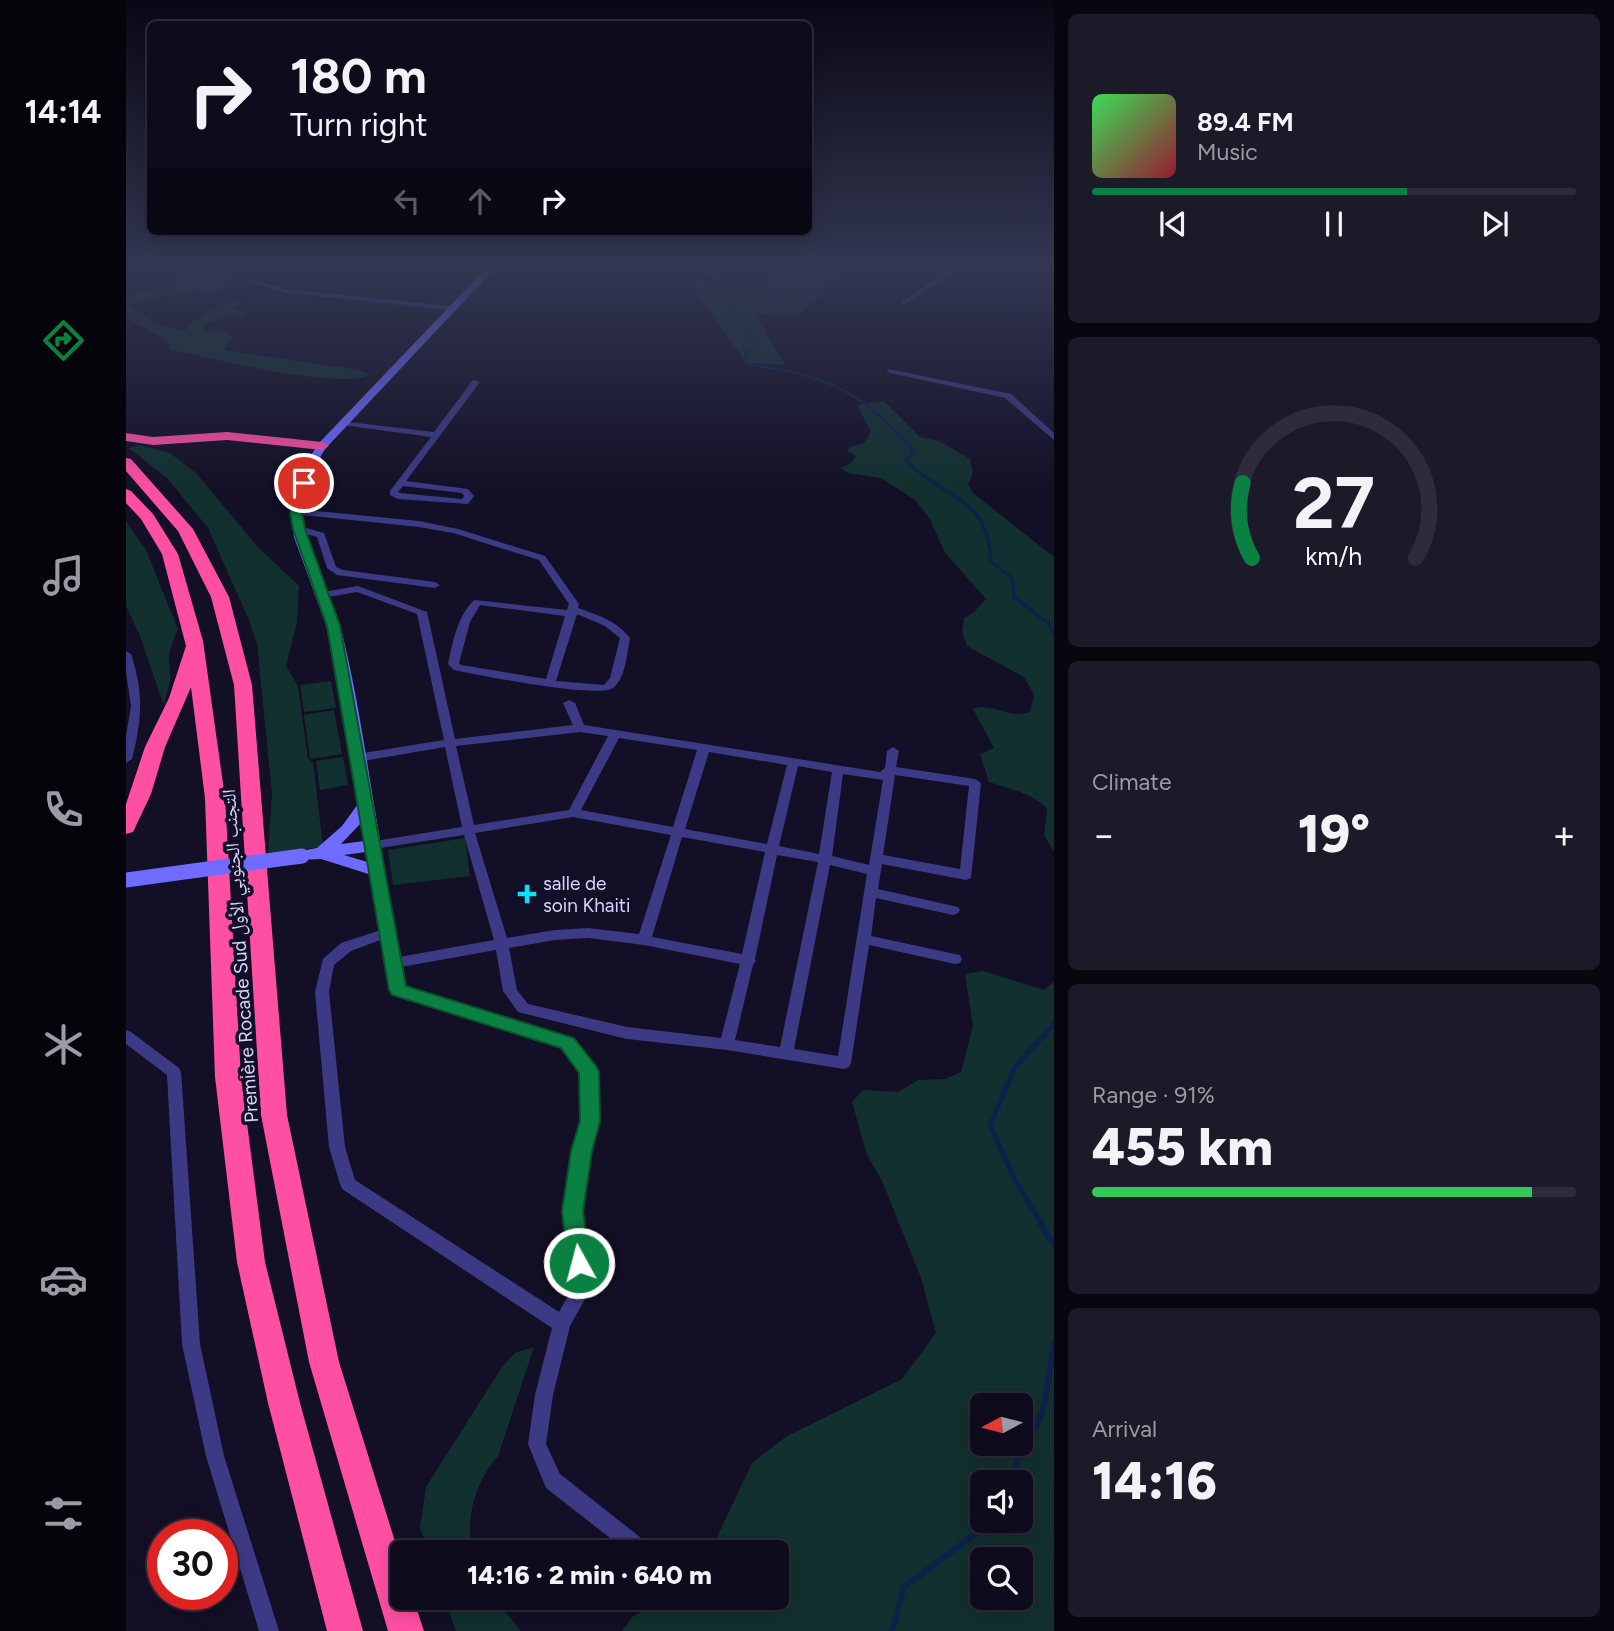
<!DOCTYPE html>
<meta charset="utf-8">
<style>
body{margin:0;font-family:Figtree,"Noto Naskh Arabic",sans-serif;background:#1c1929;color:#f1f3f6;height:100vh;display:flex;flex-direction:column;font-size:26px;white-space:nowrap}
*{box-sizing:border-box;margin:0}
p{font-size:23px;color:#9b9ba3}
.icon{flex:none;width:38px;height:38px;fill:none;stroke:currentColor;stroke-width:2;stroke-linecap:round;stroke-linejoin:round}
.map{position:relative;flex:1;overflow:hidden}
.sheet{display:flex;flex-direction:column;gap:14px;padding:14px;background:#08060f;width:560px}
.sheet>*{flex:none}
.guide{position:absolute;left:21px;top:21px;width:665px;height:214px;border-radius:10px;box-shadow:0 4px 18px #0003,0 0 0 2px #2e2b3b;background:#0e0b1c;color:#f1f3f6;overflow:hidden}
.needle{width:46px;rotate:263deg}
.tools{position:absolute;left:844px;top:1393px;display:grid;gap:14px}
.tools a{display:grid;place-items:center;width:63px;height:63px;border-radius:10px;background:#0e0b1c;box-shadow:0 4px 18px #0003,0 0 0 2px #2e2b3b;font-size:35px}
.speed{position:absolute;left:21px;top:1519px;display:flex;gap:14px;font-size:35px;font-weight:700;text-align:center}
.speed>*{display:grid;place-content:center;width:91px;height:91px;border-radius:50%;background:#0e0b1c;box-shadow:0 4px 18px #0003,0 0 0 2px #2e2b3b;line-height:1}
.speed .limit{border:10px solid #d22;background:#fff;color:#111}
.pin{position:absolute;display:grid;place-items:center;width:60px;height:60px;color:#fff;margin:-30px;border:4px solid #fff;border-radius:50%;box-shadow:0 2px 7px #0007}
.me{position:absolute;width:77px;margin:-38px;rotate:353deg;stroke-linejoin:round;filter:drop-shadow(0 0 5px #0008)}
.turn{display:flex;align-items:center;gap:24px;height:147px;padding:0 28px;font-size:32px}
.turn .icon{width:91px;height:91px;stroke-width:2.5}
.turn b{display:block;font-size:49px;line-height:60px}
.lanes{display:flex;align-items:center;height:66px;padding:0 28px;background:#0003;justify-content:center;gap:35px;direction:ltr}
.lanes .off{opacity:.35}
.big{font-size:52px;font-weight:800;line-height:1.1}
.sheet .card{flex:1;display:flex;flex-direction:column;justify-content:center;gap:10px;min-width:0;padding:0 24px;border-radius:10px;background:#1c1929}
.sheet .dial{align-items:center;gap:0}
.dial svg{height:182px;overflow:visible;fill:none;stroke:#2e2b3b;stroke-width:7;stroke-linecap:round;text-anchor:middle}
.dial text{fill:#f1f3f6;stroke:none}
.song{display:flex;align-items:center;gap:21px}
.cover{width:84px;height:84px;border-radius:10px;background:linear-gradient(135deg,hsl(130 70% 55%),hsl(350 70% 35%))}
.played{height:7px;border-radius:4px;background:linear-gradient(90deg,#0b8043 65%,#2e2b3b 65%)}
.keys{display:flex;justify-content:space-around;direction:ltr}
.heat{display:flex;justify-content:space-between;align-items:center;font-size:38px;direction:ltr}
.charge{height:10px;border-radius:5px;background:linear-gradient(90deg,#34c759 91%,#2e2b3b 0)}
.trip{position:absolute;left:264px;top:1540px;width:399px;height:70px;border-radius:10px;background:#0e0b1c;box-shadow:0 4px 18px #0003,0 0 0 2px #2e2b3b;font-weight:800;line-height:70px;text-align:center}
main{display:flex;flex:1;min-height:0}
.tab-bar{display:flex;flex-direction:column;width:126px;justify-content:space-around;align-items:center;background:#06040b;color:#9b9ba3}
.tab-bar .icon{width:49px;height:49px}
.tab-bar .selected{color:#0b8043}
.tab-bar b{font-size:32px;color:#f1f3f6}
.map>svg:first-child{display:block}
.green{fill:#12302f;fill-rule:evenodd}
.lines{fill:none;stroke-linecap:round;stroke-linejoin:round}
.stream-far3{stroke:#0c2248;stroke-width:2.5}
.stream-far2{stroke:#0c2248;stroke-width:3.5}
.stream-far1{stroke:#0c2248;stroke-width:5}
.stream{stroke:#0c2248;stroke-width:6}
.minor{fill:#3d3a85;fill-rule:evenodd}
.secondary{fill:#6f6bff;fill-rule:evenodd}
.motorway{fill:#ff4fa3;fill-rule:evenodd}
.secondary-bridge{stroke:#6f6bff;stroke-width:15}
.route{fill:#0b8043;stroke:#07532c;stroke-width:2}
.poi-dot{fill:#00e5ff;stroke:#130f26;stroke-width:2.5}
.labels{text-anchor:middle;dominant-baseline:central;stroke-width:7;stroke-linejoin:round;paint-order:stroke}
.poi-label{font-size:19px;fill:#d9d4ff;stroke:#130f26;text-anchor:start}
.street-label{font-size:19px;fill:#d9d4ff;stroke:#130f26}
</style>
<main>
<nav class="tab-bar">
<b>14:14</b>
<svg class="icon selected" aria-label="directions" viewBox="0 0 24 24"><path d="M12 3l9 9-9 9-9-9zM9 14v-3h6M13 9l2 2-2 2"/></svg>
<svg class="icon" aria-label="music" viewBox="0 0 24 24"><path d="M9 18V5l10-2v13"/><circle cx="6" cy="18" r="3"/><circle cx="16" cy="16" r="3"/></svg>
<svg class="icon" aria-label="phone" viewBox="0 0 24 24"><path d="M5 4h4l2 5-3 2q2 4 5 5l2-3 5 2v4C11 20 4 13 5 4z"/></svg>
<svg class="icon" aria-label="climate" viewBox="0 0 24 24"><path d="M12 3v18M4 7l16 10M4 17L20 7"/></svg>
<svg class="icon" aria-label="car" viewBox="0 0 24 24"><path d="M5 17H2v-5l4-1 3-4h7l3 4 3 1v5h-3M9 17h6M6 11h13"/><circle cx="7" cy="17" r="2"/><circle cx="17" cy="17" r="2"/></svg>
<svg class="icon" aria-label="filters" viewBox="0 0 24 24"><path d="M4 7h16M4 17h16"/><circle cx="9" cy="7" r="2"/><circle cx="15" cy="17" r="2"/></svg>
</nav>
<div class="map">
<svg width="928" height="1631" viewBox="0 0 928 1631">
<rect width="100%" height="100%" fill="#130f26"/>
<!-- green -->
<path class="green" d="M 659,264 L 722,264 L 717,274 L 671,317 L 628,312 L 659,365 L 620,363 C 602,335 580,310 563,280 L 626,288 L 660,271 Z
M 5,268 L 84,278 L 111,279 C 96,296 75,291 55,294 C 36,296 18,300 1,306 L 30,323 L 59,331 L 62,326 C 79,314 95,298 118,301 L 107,309 L 122,312 L 117,317 L 100,316 L 78,325 L 78,331 L 99,331 L 107,337 L 97,350 L 227,369 L 245,374 C 216,392 83,357 44,350 L 41,340 L 0,318 L 0,294 C 22,295 38,284 57,281 L 0,271 Z
M 758,401 L 794,437 L 813,441 L 844,459 L 847,473 L 842,484 L 847,493 L 928,557 L 928,852 L 918,835 L 921,809 C 907,793 883,789 863,782 L 854,754 L 868,748 L 847,709 C 866,702 884,720 904,712 L 908,695 L 898,677 L 841,646 L 836,631 L 838,618 L 847,613 L 860,599 L 819,553 L 804,519 L 789,500 L 755,478 L 722,473 L 715,468 L 726,462 L 730,456 L 721,451 L 724,447 L 738,443 L 745,432 L 731,405 Z
M 13,445 L 44,453 L 70,473 L 131,546 L 173,586 L 171,622 L 160,666 L 172,686 L 182,759 L 187,762 L 197,847 L 142,853 L 146,794 L 131,644 L 122,618 L 82,528 L 41,478 L 3,448 Z
M 0,521 L 20,550 L 52,629 L 43,653 L 44,680 L 38,706 L 14,636 L 0,606 Z
M 205,681 L 210,708 L 178,712 L 174,685 Z
M 208,710 L 216,754 L 184,759 L 178,715 Z
M 217,757 L 222,785 L 194,790 L 190,761 Z
M 339,838 L 344,876 L 267,885 L 262,850 Z
M 857,971 L 918,990 L 928,982 L 928,1631 L 496,1631 L 506,1617 L 541,1598 L 651,1598 L 651,1552 L 584,1552 L 626,1463 L 661,1436 L 776,1379 L 810,1333 L 795,1278 L 756,1181 L 741,1155 L 726,1102 L 737,1090 L 772,1092 L 792,1080 L 819,1079 L 835,1072 L 847,1026 L 839,974 ZM 856,1405 L 894,1405 L 894,1444 L 856,1444 ZM 856,1482 L 894,1482 L 894,1521 L 856,1521 ZM 856,1559 L 894,1559 L 894,1598 L 856,1598 Z
M 408,1347 L 372,1456 C 350,1481 338,1519 347,1552 L 303,1552 L 294,1528 L 300,1487 L 376,1367 L 389,1353 Z
M 318,1598 L 368,1598 L 395,1631 L 330,1631 Z"/>
<g class="lines">
<!-- stream-far3 -->
<path class="stream-far3" d="M 691,264 L 683,288 L 661,293 L 645,303 L 613,303 L 604,308 L 608,317 L 627,339 L 627,348 L 619,351 L 622,364 C 687,375 722,382 769,431"/>
<!-- stream-far2 -->
<path class="stream-far2" d="M 768,429 L 788,451 L 780,460 C 817,500 861,493 865,561 L 886,578 L 888,597 L 922,623 L 928,633"/>
<!-- stream-far1 -->
<path class="stream-far1" d="M 916,1224 L 890,1182 L 864,1126 L 888,1068 L 928,1024"/>
<!-- stream -->
<path class="stream" d="M 914,1223 L 928,1245
M 882,1482 L 917,1412 L 928,1344
M 766,1631 L 778,1587 L 859,1527 L 862,1521"/>
<!-- minor -->
<path class="minor" d="M 577,264 L 583,264 L 582,270 C 591,274 597,272 603,264 L 610,264 C 600,277 590,278 576,272 Z
M 830,264 L 838,264 L 780,304 L 776,304 L 776,302 Z
M 117,277 L 160,289 L 324,306 L 328,308 L 324,310 L 159,293 L 117,279 Z
M 762,369 L 885,394 L 928,433 L 928,440 L 879,398 L 765,373 L 761,371 Z
M 347,380 L 354,382 L 280,481 L 342,489 L 348,496 L 342,504 L 272,499 L 264,495 L 264,491 L 305,437 L 217,425 L 214,425 L 214,421 L 308,432 ZM 277,486 L 336,493 L 338,496 L 336,499 L 274,493 L 272,492 Z
M 170,509 L 293,521 L 332,529 L 419,556 L 453,604 L 452,608 C 472,615 491,621 504,638 C 501,653 500,678 487,688 C 474,699 351,675 328,670 L 322,664 C 327,641 331,617 348,600 L 441,610 L 443,604 L 413,560 L 327,533 L 293,527 L 167,514 L 167,510 ZM 354,605 L 439,616 L 420,679 L 335,665 L 333,663 L 344,622 ZM 451,614 L 479,626 L 494,638 L 484,678 L 478,685 L 430,681 Z
M 173,526 L 198,533 L 210,567 L 217,570 L 309,582 L 314,585 L 309,588 L 211,575 L 201,568 L 191,537 L 170,531 L 170,527 Z
M 232,586 L 301,612 L 329,739 L 447,725 L 437,703 L 443,700 L 449,703 L 458,725 L 754,772 L 759,768 L 761,751 L 767,747 L 773,751 L 770,767 L 849,779 L 855,783 L 845,878 L 840,880 L 756,864 L 752,889 L 832,907 L 834,910 L 832,913 L 827,915 L 750,898 L 745,936 L 829,954 L 834,955 L 836,959 L 834,963 L 829,964 L 743,945 L 725,1063 L 723,1067 L 718,1069 L 601,1050 L 501,1039 L 392,1012 L 377,991 L 370,950 L 275,967 L 278,987 L 447,1039 L 470,1071 L 472,1121 L 463,1151 L 454,1211 L 465,1288 L 444,1326 L 427,1395 L 420,1444 L 434,1474 L 524,1545 L 527,1552 L 502,1552 L 420,1488 L 402,1444 L 409,1395 L 426,1328 L 216,1189 L 214,1184 L 203,1147 L 189,992 L 197,959 L 215,943 L 255,930 L 241,845 L 243,842 L 336,827 L 319,747 L 231,762 L 225,758 L 231,754 L 318,740 L 291,614 L 231,592 L 197,598 L 192,595 L 197,592 ZM 454,732 L 482,736 L 443,810 L 348,825 L 330,746 ZM 493,738 L 571,750 L 547,827 L 455,810 ZM 583,752 L 661,765 L 641,844 L 559,829 ZM 672,766 L 706,772 L 693,854 L 653,846 ZM 717,774 L 757,780 L 743,865 L 706,856 ZM 769,775 L 843,786 L 834,869 L 757,855 ZM 447,817 L 545,835 L 513,934 L 462,928 L 429,930 L 381,938 L 349,833 ZM 338,835 L 368,940 L 273,957 L 254,848 ZM 556,837 L 639,852 L 616,954 L 526,937 ZM 651,855 L 692,862 L 654,1047 L 609,1040 L 627,965 L 630,961 L 629,959 ZM 704,865 L 741,874 L 712,1056 L 668,1049 ZM 462,938 L 518,945 L 614,964 L 595,1038 L 501,1027 L 402,1004 L 391,990 L 383,948 L 429,940 ZM 257,939 L 267,994 L 437,1047 L 456,1072 L 456,1121 L 447,1151 L 438,1211 L 447,1287 L 433,1312 L 229,1180 L 219,1147 L 203,992 L 208,965 L 225,951 Z
M 0,651 L 5,654 C 18,694 16,719 6,759 L 0,763 L 0,736 L 5,706 L 0,672 Z
M 0,1030 L 5,1032 L 53,1068 L 55,1072 L 74,1344 L 98,1456 L 153,1631 L 133,1631 L 80,1456 L 56,1344 L 41,1075 L 0,1044 Z"/>
<!-- secondary -->
<path class="secondary" d="M 364,264 L 373,264 L 200,448 C 185,470 174,497 178,524 C 183,561 206,593 215,629 C 233,700 242,773 255,845 L 247,851 L 218,855 L 258,867 L 260,871 L 252,877 L 195,859 L 170,860 L 168,856 L 170,852 L 191,848 L 216,826 L 232,804 L 201,628 L 168,537 L 165,510 L 168,494 L 177,468 L 192,444 ZM 235,823 L 238,841 L 215,844 Z"/>
<!-- motorway -->
<path class="motorway" d="M 101,432 L 196,442 L 203,446 L 196,450 L 101,440 L 27,445 L 0,441 L 0,433 L 27,437 Z
M 0,458 L 5,459 L 67,529 L 103,597 L 126,685 L 161,1115 L 213,1362 L 276,1564 L 276,1598 L 287,1598 L 298,1631 L 262,1631 L 183,1362 L 135,1115 L 108,685 L 85,597 L 52,531 L 0,471 Z
M 0,489 L 5,491 L 27,514 L 52,554 L 77,641 L 99,798 L 115,1077 L 139,1262 L 174,1403 L 237,1631 L 201,1631 L 142,1403 L 111,1262 L 89,1077 L 79,798 L 65,687 L 39,747 L 25,794 L 7,832 L 0,834 L 0,804 L 19,747 L 43,698 L 60,646 L 36,554 L 15,519 L 0,503 Z"/>
<!-- secondary-bridge -->
<path class="secondary-bridge" d="M 0,880 L 176,856"/>
</g>
<!-- sky -->
<linearGradient id="sky" x2="0" y2="1"><stop stop-color="#0a0815"/><stop offset="0.54" stop-color="#333752"/><stop offset="1" stop-color="#333752" stop-opacity="0"/></linearGradient>
<rect width="928" height="493" fill="url(#sky)"/>
<!-- route -->
<path class="route" d="M 178,479 L 184,483 L 176,512 L 179,529 L 214,626 L 280,986 L 448,1038 L 470,1066 L 473,1072 L 474,1121 L 466,1151 L 457,1211 L 464,1263 L 460,1270 L 453,1273 L 445,1270 L 442,1263 L 436,1211 L 445,1151 L 454,1121 L 453,1073 L 435,1048 L 266,995 L 263,990 L 201,626 L 167,529 L 164,512 L 172,483 Z"/>
<!-- markers -->
<path class="poi-dot" d="M397.5 883.5h7v7h7v7h-7v7h-7v-7h-7v-7h7z"/>
<g class="labels">
<!-- poi labels -->
<g class="poi-label">
<text x="417" y="883">salle de<tspan x="417" dy="22">soin Khaiti</tspan></text>
</g>
<!-- street labels -->
<g class="street-label">
<text transform="translate(114 956) rotate(-94)">Première Rocade Sud التجنب الجنوبي الأول</text>
</g>
</g>
</svg>
<div class="tools">
<a><svg class="needle" viewBox="-14 -14 28 28"><path d="M0-13l5 13h-10z" fill="#e53935"/><path d="M0 13l5-13h-10z" fill="#9b9ba3"/></svg></a>
<a><svg class="icon" aria-label="sound" viewBox="0 0 24 24"><path d="M4 9h4l5-4v14l-5-4H4zM17 9q2 3 0 6"/></svg></a>
<a><svg class="icon" aria-label="search" viewBox="0 0 24 24"><circle cx="10" cy="10" r="6"/><path d="M15 15l6 6"/></svg></a>
</div>
<div class="speed"><div class="limit">30</div></div>
<div class="pin" style="left:178px;top:483px;background:#d93025"><svg class="icon" aria-label="arrive" viewBox="0 0 24 24"><path d="M6 21V4h12l-3 4 3 4H6"/></svg></div>
<svg class="me" style="left:453px;top:1263px" viewBox="-20 -20 40 40"><circle r="17" fill="#0b8043" stroke="#fff" stroke-width="3"/><path d="M0-11L8 9 0 5-8 9z" fill="#fff"/></svg>
<div class="trip">14:16 · 2 min · 640 m</div>
<div class="guide">
<div class="turn"><svg class="icon" aria-label="right" viewBox="0 0 24 24"><path d="M7 20v-9h11M14 6l5 5-5 5"/></svg><div><b>180 m</b>Turn right</div></div>
<div class="lanes"><svg class="icon off" aria-label="left" viewBox="0 0 24 24"><path d="M17 20v-9H6M10 6l-5 5 5 5"/></svg><svg class="icon off" aria-label="ahead" viewBox="0 0 24 24"><path d="M12 20V5M6 11l6-6 6 6"/></svg><svg class="icon" aria-label="right" viewBox="0 0 24 24"><path d="M7 20v-9h11M14 6l5 5-5 5"/></svg></div>
</div>
</div>
<section class="sheet">
<div class="card">
<div class="song"><i class="cover"></i><div><b>89.4 FM</b><p>Music</p></div></div>
<div class="played"></div>
<div class="keys"><svg class="icon" aria-label="previous" viewBox="0 0 24 24"><path d="M18 5L8 12l10 7zM5 5v14"/></svg><svg class="icon" aria-label="pause" viewBox="0 0 24 24"><path d="M8 5v14M16 5v14"/></svg><svg class="icon" aria-label="next" viewBox="0 0 24 24"><path d="M6 5l10 7-10 7zM19 5v14"/></svg></div>
</div>
<div class="card dial"><svg viewBox="0 0 100 80">
<path d="M14 69A42 42 0 1 1 86 69"/>
<path d="M14 69A42 42 0 0 1 10 36" stroke="#0b8043"/>
<text x="50" y="56" font-size="32" font-weight="700">27</text>
<text x="50" y="72" font-size="11">km/h</text>
</svg></div>
<div class="card"><p>Climate</p>
<div class="heat"><a>−</a><b class="big">19°</b><a>+</a></div>
</div>
<div class="card"><p>Range · 91%</p><b class="big">455 km</b><div class="charge"></div></div>
<div class="card"><p>Arrival</p><b class="big">14:16</b></div>
</section>
</main>
